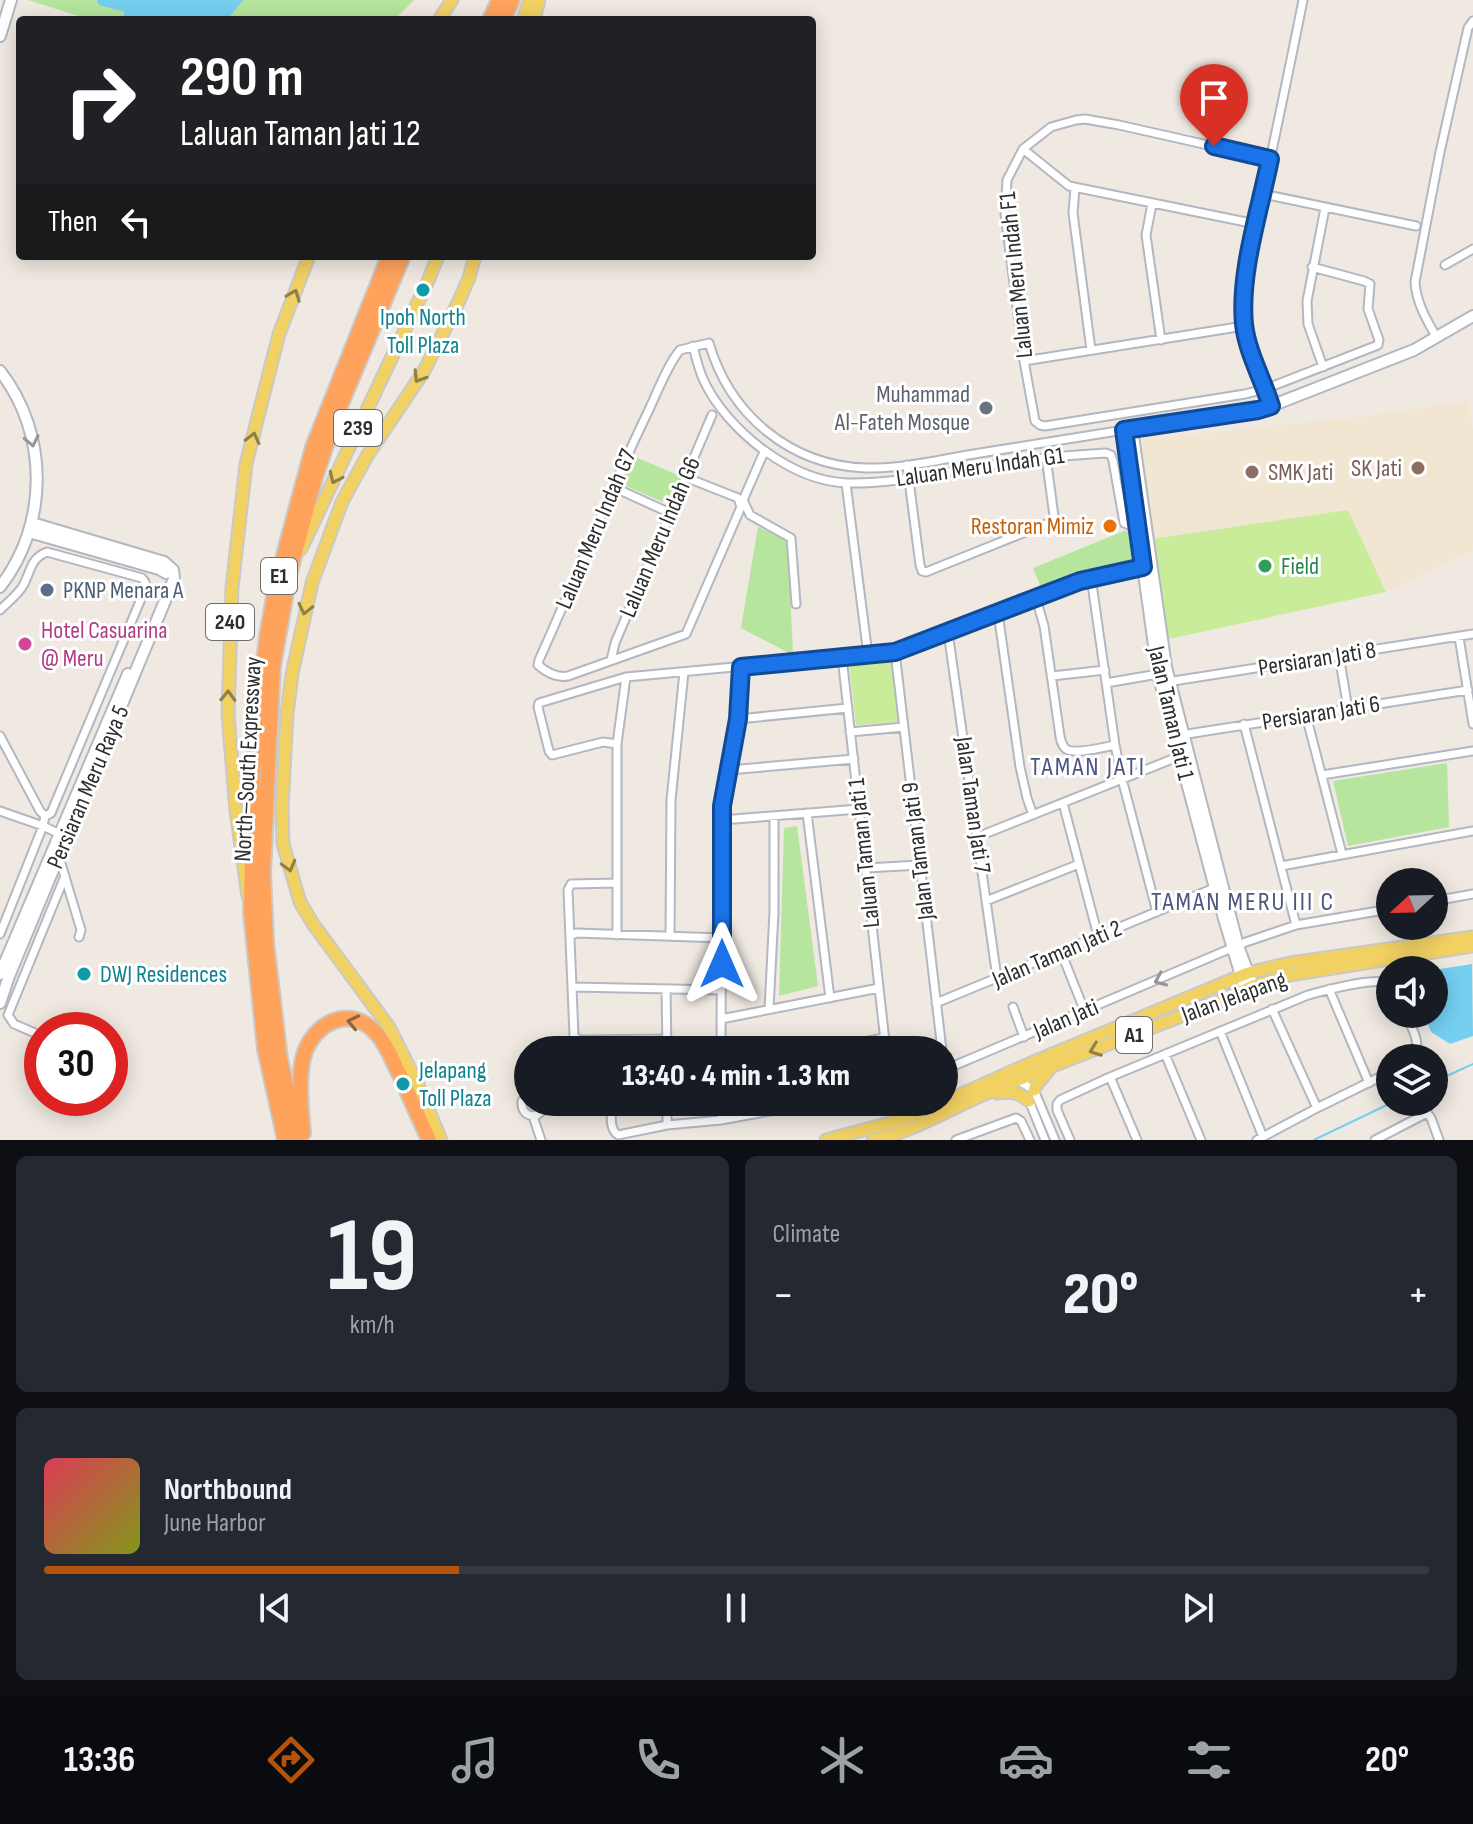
<!DOCTYPE html>
<meta charset="utf-8">
<style>
body{margin:0;font-family:"Sofia Sans Condensed",sans-serif;background:#242831;color:#f1f3f6;height:100vh;display:flex;flex-direction:column;font-size:30px;white-space:nowrap}
*{box-sizing:border-box;margin:0}
p{font-size:26px;color:#9ea1a6}
.icon{flex:none;width:44px;height:44px;fill:none;stroke:currentColor;stroke-width:2;stroke-linecap:round;stroke-linejoin:round}
.map{position:relative;height:1140px;overflow:hidden}
.drawer{display:flex;flex-direction:column;gap:16px;padding:16px;background:#0d0f14;flex:1}
.drawer>*{flex:none}
.guide{position:absolute;left:16px;top:16px;width:800px;height:244px;border-radius:8px;box-shadow:0 4px 20px #0003;background:#202124;color:#fff;overflow:hidden}
.needle{width:52px;rotate:248deg}
.buttons{position:absolute;left:1376px;top:868px;display:grid;gap:16px}
.buttons a{display:grid;place-items:center;width:72px;height:72px;border-radius:50%;background:#171b24;box-shadow:0 4px 20px #0003;font-size:40px}
.speed{position:absolute;left:24px;top:1012px;display:flex;gap:16px;font-size:40px;font-weight:700;text-align:center}
.speed>*{display:grid;place-content:center;width:104px;height:104px;border-radius:50%;background:#171b24;box-shadow:0 4px 20px #0003;line-height:1}
.speed .limit{border:12px solid #d22;background:#fff;color:#111}
.pin{position:absolute;display:grid;place-items:center;width:68px;height:68px;color:#fff;margin:-82px -34px;border-radius:50% 50% 50% 0;rotate:-45deg;box-shadow:0 0 8px #0007}
.pin .icon{rotate:45deg}
.me{position:absolute;width:88px;margin:-44px;rotate:0deg;stroke-linejoin:round;filter:drop-shadow(0 0 6px #0008)}
.turn{display:flex;align-items:center;gap:28px;height:168px;padding:0 32px;font-size:36px}
.turn .icon{width:104px;height:104px;stroke-width:2.5}
.turn b{display:block;font-size:56px;line-height:68px}
.then{display:flex;align-items:center;height:76px;padding:0 32px;background:#0003;gap:16px;font-size:30px}
.big{font-size:60px;font-weight:800;line-height:1.1}
.drawer .tile{flex:1;display:flex;flex-direction:column;justify-content:center;gap:12px;min-width:0;padding:0 28px;border-radius:12px;background:#242831}
.drawer .dial{align-items:center;gap:0}
.dial b{font-size:104px;line-height:1}
.song{display:flex;align-items:center;gap:24px}
.cover{width:96px;height:96px;border-radius:12px;background:linear-gradient(135deg,hsl(350 70% 55%),hsl(70 70% 35%))}
.played{height:8px;border-radius:4px;background:linear-gradient(90deg,#b45309 30%,#363941 30%)}
.keys{display:flex;justify-content:space-around;direction:ltr}
.heat{display:flex;justify-content:space-between;align-items:center;font-size:44px;direction:ltr}
.drawer .tiles{flex:1;display:grid;gap:16px;grid-template-columns:1fr 1fr}
.tile:last-child{grid-column:span 2}
.trip{position:absolute;left:514px;top:1036px;width:444px;height:80px;border-radius:40px;background:#171b24;box-shadow:0 4px 20px #0003;font-weight:800;line-height:80px;text-align:center}
.tabs{display:flex;height:128px;justify-content:space-around;align-items:center;background:#090b0e;color:#9ea1a6}
.tabs .icon{width:56px;height:56px}
.tabs .selected{color:#b45309}
.tabs b{font-size:36px;color:#f1f3f6}
.map>svg:first-child{display:block}
.education{fill:#f0e6d1}
.green{fill:#b6e59e}
.pitch{fill:#c9ec9a}
.water{fill:#75cff0}
.lines{fill:none;stroke-linecap:round;stroke-linejoin:round}
.stream{stroke:#75cff0;stroke-width:2}
.river{stroke:#75cff0;stroke-width:12}
.street-casing{stroke:#b4b7c1;stroke-width:11}
.secondary-casing{stroke:#b4b7c1;stroke-width:14}
.primary-casing{stroke:#c9c9c9;stroke-width:15}
.highway-casing{stroke:#c9c9c9;stroke-width:18}
.street{stroke:#fff;stroke-width:7}
.secondary{stroke:#fff;stroke-width:10}
.primary{stroke:#f2d163;stroke-width:11}
.highway{stroke:#ffa35c;stroke-width:14}
.oneway{stroke:#908048}
.oneway2{stroke:#969696}
.oneway3{stroke:#8c6343}
.route-casing{stroke:#114b97;stroke-width:20}
.route{stroke:#1a73e8;stroke-width:14}
.culture-dot{fill:#0f9aa8;stroke:#fff;stroke-width:3}
.worship-dot{fill:#6b7280;stroke:#fff;stroke-width:3}
.education-dot{fill:#8d6e63;stroke:#fff;stroke-width:3}
.food-dot{fill:#e8710a;stroke:#fff;stroke-width:3}
.leisure-dot{fill:#2e9e5b;stroke:#fff;stroke-width:3}
.service-dot{fill:#5c6f8a;stroke:#fff;stroke-width:3}
.hotel-dot{fill:#d1479c;stroke:#fff;stroke-width:3}
.labels{text-anchor:middle;dominant-baseline:central;stroke-width:6;stroke-linejoin:round;paint-order:stroke}
.shield{fill:#fff;stroke:#6d6d6d;stroke-width:2}
.shield-label{font-size:22px;font-weight:bold;fill:#2e2e2e}
.street-label{font-size:24px;fill:#2e2e2e;stroke:#fff}
.culture-label{font-size:24px;fill:#0d838f;stroke:#fff;text-anchor:start}
.worship-label{font-size:24px;fill:#5b616d;stroke:#fff;text-anchor:end}
.education-label{font-size:24px;fill:#785e54;stroke:#fff;text-anchor:end}
.food-label{font-size:24px;fill:#c56008;stroke:#fff;text-anchor:end}
.leisure-label{font-size:24px;fill:#27864d;stroke:#fff;text-anchor:start}
.service-label{font-size:24px;fill:#4e5e75;stroke:#fff;text-anchor:start}
.hotel-label{font-size:24px;fill:#b23c85;stroke:#fff;text-anchor:start}
.neighbourhood-label{font-size:26px;letter-spacing:2px;fill:#4d5680;stroke:#fff}
</style>
<div class="map">
<svg width="1473" height="1140" viewBox="0 0 1473 1140">
<rect width="100%" height="100%" fill="#efe9e1"/>
<!-- education -->
<path class="education" d="M 1468,401 L 1473,432 L 1473,551 L 1386,592 L 1347,511 L 1152,539 L 1135,440 L 1352,418 Z"/>
<!-- green -->
<path class="green" d="M 28,0 L 414,0 L 394,20 L 91,20 Z
M 633,456 L 680,476 L 669,500 L 663,502 L 626,486 L 623,479 Z
M 758,527 L 788,541 L 793,655 L 741,628 Z
M 1124,531 L 1135,532 L 1135,563 L 1085,570 L 1042,590 L 1033,568 Z
M 1447,763 L 1449,827 L 1348,846 L 1333,781 Z
M 797,826 L 818,986 L 779,996 L 784,828 Z"/>
<!-- pitch -->
<path class="pitch" d="M 1348,510 L 1386,592 L 1169,639 L 1152,539 Z
M 887,657 L 894,666 L 900,722 L 856,725 L 849,662 Z"/>
<!-- water -->
<path class="water" d="M 127,0 L 243,0 L 227,20 L 130,20 L 123,18 Z
M 1472,964 L 1473,1036 L 1450,1044 L 1431,1032 L 1423,1014 L 1434,1014 L 1434,970 Z"/>
<g class="lines">
<!-- stream -->
<path class="stream" d="M 1434,1082 L 1473,1064
M 1314,1140 L 1393,1102"/>
<!-- river -->
<path class="river" d="M 103,0 L 126,6"/>
<defs>
<path id="street" d="M 1023,149 L 1069,186 L 1256,224
M 1270,159 L 1119,125 L 1085,119 L 1076,120 L 1051,127 L 1023,149 L 1007,180 L 1005,214 L 1024,361 L 1035,421 L 1040,425 L 1045,426 L 1245,394 L 1265,389 L 1378,345 L 1379,340 L 1368,309 L 1370,284 L 1364,281 L 1312,267
M 1075,188 L 1073,213 L 1091,350
M 1263,194 L 1416,226
M 1152,204 L 1146,235 L 1161,340
M 1445,265 L 1473,249
M 1437,338 C 1427,321 1416,302 1415,282 L 1440,152 L 1468,28 L 1473,21
M 693,346 C 696,358 699,371 704,381 C 727,430 791,481 847,483 C 895,484 944,472 991,465 C 1030,459 1068,455 1106,453 L 1111,455 L 1113,461 L 1124,523 L 1129,525 L 1139,524
M 1024,361 L 1244,326
M 1323,367 L 1308,324 L 1307,301 L 1325,208
M 1271,406 C 1263,380 1247,353 1244,325 C 1239,283 1253,238 1262,198 C 1276,132 1290,66 1303,0
M 764,452 L 743,500 L 750,515 L 791,538 L 796,604
M 907,465 L 920,565 L 922,571 L 926,572 L 1053,521 L 1054,516 L 1046,457
M 685,477 L 738,498 L 741,507 L 686,634 L 568,676 C 557,678 546,672 538,665 L 539,660 C 576,579 607,496 646,416 C 656,396 666,367 680,350 L 709,343 C 730,415 790,465 865,468 C 903,469 942,459 980,453 C 1028,445 1076,438 1124,430
M 846,483 L 868,655
M 613,487 L 670,513
M 1091,577 L 1115,745 L 1122,779 L 1157,912
M 1036,598 L 1044,626 L 1059,729 C 1060,736 1060,744 1066,749 C 1075,755 1104,747 1115,745
M 0,610 C 8,602 19,594 24,584 C 31,570 31,558 47,552 L 142,578 L 145,582 L 146,587 L 51,813 L 45,816
M 998,613 L 1020,767 L 1027,798 L 1033,815
M 948,632 L 997,978
M 1459,637 L 1473,724
M 895,652 L 942,1050
M 1339,655 L 1348,709
M 842,657 L 886,1050
M 611,660 L 615,643 L 712,415
M 1052,676 L 1105,670
M 1167,682 L 1473,634
M 1106,683 L 1158,674
M 1306,715 L 1342,854
M 738,719 L 848,708
M 1244,724 L 1296,925
M 850,732 L 904,727
M 1181,735 L 1468,690
M 0,736 L 40,811 L 45,816 L 43,826 L 0,934
M 617,744 L 603,742 L 552,755 L 549,751 L 538,707 L 539,703 L 626,677 L 895,652 L 1080,581 L 1145,567
M 729,770 L 854,759
M 1322,775 L 1473,751
M 1063,803 L 1098,936
M 0,811 L 43,826 L 62,835
M 807,813 L 830,998
M 722,820 L 859,809
M 977,837 L 1180,756
M 59,857 L 81,930 L 79,937
M 1281,866 L 1473,831
M 866,868 L 920,865
M 617,883 L 571,884 L 568,890 L 574,1036 L 579,1040 L 667,1039
M 986,901 L 1079,864
M 1434,901 L 1473,894
M 617,935 L 617,744 L 626,677
M 570,936 L 576,933 L 722,938
M 670,936 L 671,800 L 684,672
M 1061,952 L 1085,1012
M 572,987 L 721,990
M 666,989 L 667,1050
M 1329,989 L 1369,1083
M 936,1003 L 1219,886
M 1013,1007 L 1024,1037
M 769,1009 L 774,912 L 774,816
M 1272,1009 L 1317,1108
M 1406,1014 C 1411,1027 1423,1045 1413,1058
M 721,1019 L 879,988
M 1220,1031 L 1263,1137
M 42,1036 L 14,1024 L 8,1015 L 65,876
M 721,1050 L 722,806 L 738,719 L 741,667
M 822,1050 L 884,1038
M 1165,1054 L 1201,1140
M 944,1070 L 1246,942 L 1296,925 L 1390,909
M 1110,1077 L 1137,1140
M 1017,1080 L 1034,1090 L 1055,1140
M 528,1095 L 522,1101 C 521,1109 525,1115 533,1116 L 541,1140
M 1028,1098 L 1045,1140
M 612,1102 C 612,1113 608,1128 618,1135 L 667,1125 L 721,1120 L 819,1102
M 533,1116 L 537,1115 L 542,1111 L 543,1102
M 721,1120 L 721,1102
M 667,1125 L 667,1102
M 956,1140 L 1016,1118 L 1021,1121 L 1030,1140
M 1070,1140 L 1057,1110 L 1057,1104 L 1060,1100 L 1110,1077 L 1308,995 C 1327,990 1373,977 1390,983
M 1257,1140 L 1317,1108 L 1390,1072
M 1375,1140 L 1427,1113 L 1431,1118 L 1439,1140"/>
<path id="secondary" d="M 0,36 L 11,0
M 0,371 C 49,434 49,524 0,587
M 1132,429 L 1166,667 L 1238,946 L 1253,986
M 32,523 L 164,562 L 173,570
M 29,532 L 159,569 L 166,573
M 0,974 L 128,674
M 1245,989 L 1215,888 L 1158,674 L 1124,430 L 1258,410 L 1271,406 L 1414,350 L 1473,316
M 0,1003 L 9,976 L 174,579 L 173,570"/>
<path id="primary" d="M 439,20 L 452,0
M 523,20 L 530,0
M 534,20 L 539,0
M 301,549 L 428,281 L 438,256
M 248,896 L 236,811 L 228,714 L 232,588 L 246,464 L 279,334 L 309,256
M 1034,1090 C 1037,1081 1046,1076 1050,1068
M 997,1093 C 1011,1091 1019,1092 1029,1101
M 944,1102 L 1031,1063 L 1248,973 L 1290,963 L 1473,937
M 441,1140 L 418,1085 L 389,1027 L 313,924 L 300,902 L 283,844 L 282,808 L 287,714 L 292,674 L 312,583 L 342,502 L 367,456 L 424,371 L 458,303 L 469,278 L 475,256
M 826,1140 L 897,1121 L 944,1102
M 873,1140 C 916,1131 952,1107 992,1091 C 1069,1058 1148,1029 1226,999 L 1253,986 L 1289,975 L 1473,946"/>
<path id="highway" d="M 490,20 L 499,0
M 503,20 L 512,0
M 407,1091 L 429,1140
M 303,1133 C 301,1109 298,1082 303,1058 C 312,1023 350,1003 377,1034 C 388,1046 393,1063 401,1077
M 285,1140 L 265,1049 L 251,912 L 253,775 L 260,695 L 267,636 L 277,581 L 313,447 L 389,256
M 298,1140 L 280,1059 L 266,942 L 263,873 L 273,666 L 289,575 L 315,478 L 335,418 L 403,256"/>
</defs>
<!-- street casing -->
<use href="#street" class="street-casing"/>
<!-- secondary casing -->
<use href="#secondary" class="secondary-casing"/>
<!-- primary casing -->
<use href="#primary" class="primary-casing"/>
<!-- highway casing -->
<use href="#highway" class="highway-casing"/>
<!-- street -->
<use href="#street" class="street"/>
<!-- secondary -->
<use href="#secondary" class="secondary"/>
<!-- primary -->
<use href="#primary" class="primary"/>
<!-- highway -->
<use href="#highway" class="highway"/>
</g>
<!-- one-way arrows -->
<defs><path id="oneway-chevron" d="M-2-3.5L2.5 0L-2 3.5" fill="none" stroke-width="1.6" stroke-linecap="round" stroke-linejoin="round" transform="scale(2)"/></defs>
<g class="oneway">
<use href="#oneway-chevron" transform="translate(294 295) rotate(-69)"/>
<use href="#oneway-chevron" transform="translate(419 377) rotate(122)"/>
<use href="#oneway-chevron" transform="translate(253 438) rotate(-76)"/>
<use href="#oneway-chevron" transform="translate(335 478) rotate(115)"/>
<use href="#oneway-chevron" transform="translate(305 609) rotate(103)"/>
<use href="#oneway-chevron" transform="translate(228 696) rotate(-88)"/>
<use href="#oneway-chevron" transform="translate(289 866) rotate(75)"/>
<use href="#oneway-chevron" transform="translate(1095 1050) rotate(159)"/>
</g>
<g class="oneway2">
<use href="#oneway-chevron" transform="translate(32 441) rotate(78)"/>
<use href="#oneway-chevron" transform="translate(1160 980) rotate(157)"/>
</g>
<use class="oneway3" href="#oneway-chevron" transform="translate(353 1022) rotate(-168)"/>
<g class="lines">
<defs>
<path id="route" d="M 722,964 L 722,806 L 738,719 L 741,667 L 895,652 L 1080,581 L 1143,567 L 1124,430 L 1258,410 L 1271,406 C 1263,380 1247,352 1244,324 C 1239,273 1260,209 1270,159 L 1214,146"/>
</defs>
<!-- route casing -->
<use href="#route" class="route-casing"/>
<!-- route -->
<use href="#route" class="route"/>
</g>
<!-- markers -->
<g class="culture-dot">
<circle cx="423" cy="290" r="8"/>
<circle cx="84" cy="974" r="8"/>
<circle cx="403" cy="1084" r="8"/>
</g>
<circle class="worship-dot" cx="986" cy="408" r="8"/>
<g class="education-dot">
<circle cx="1418" cy="468" r="8"/>
<circle cx="1252" cy="472" r="8"/>
</g>
<circle class="food-dot" cx="1110" cy="526" r="8"/>
<circle class="leisure-dot" cx="1265" cy="566" r="8"/>
<circle class="service-dot" cx="47" cy="590" r="8"/>
<circle class="hotel-dot" cx="25" cy="644" r="8"/>
<g class="labels">
<!-- shield labels -->
<g class="shield">
<rect x="334" y="410" width="48" height="36" rx="6"/>
<rect x="261" y="558" width="36" height="36" rx="6"/>
<rect x="206" y="604" width="48" height="36" rx="6"/>
<rect x="1116" y="1017" width="36" height="36" rx="6"/>
</g>
<g class="shield-label">
<text x="358" y="428">239</text>
<text x="279" y="576">E1</text>
<text x="230" y="622">240</text>
<text x="1134" y="1035">A1</text>
</g>
<!-- street labels -->
<g class="street-label">
<text transform="translate(1016 275) rotate(-96)">Laluan Meru Indah F1</text>
<text transform="translate(980 467) rotate(-8)">Laluan Meru Indah G1</text>
<text transform="translate(596 529) rotate(-67)">Laluan Meru Indah G7</text>
<text transform="translate(660 537) rotate(-67)">Laluan Meru Indah G6</text>
<text transform="translate(1317 659) rotate(-9)">Persiaran Jati 8</text>
<text transform="translate(1171 713) rotate(77)">Jalan Taman Jati 1</text>
<text transform="translate(1321 713) rotate(-9)">Persiaran Jati 6</text>
<text transform="translate(248 759) rotate(-87)">North–South Expressway</text>
<text transform="translate(88 787) rotate(-67)">Persiaran Meru Raya 5</text>
<text transform="translate(973 805) rotate(82)">Jalan Taman Jati 7</text>
<text transform="translate(918 851) rotate(-97)">Jalan Taman Jati 9</text>
<text transform="translate(864 853) rotate(-96)">Laluan Taman Jati 1</text>
<text transform="translate(1057 954) rotate(-23)">Jalan Taman Jati 2</text>
<text transform="translate(1234 997) rotate(-20)">Jalan Jelapang</text>
<text transform="translate(1066 1019) rotate(-23)">Jalan Jati</text>
</g>
<!-- culture labels -->
<g class="culture-label">
<text x="423" y="317" text-anchor="middle">Ipoh North<tspan x="423" dy="28">Toll Plaza</tspan></text>
<text x="100" y="974">DWJ Residences</text>
<text x="419" y="1070">Jelapang<tspan x="419" dy="28">Toll Plaza</tspan></text>
</g>
<!-- worship labels -->
<g class="worship-label">
<text x="970" y="394">Muhammad<tspan x="970" dy="28">Al-Fateh Mosque</tspan></text>
</g>
<!-- education labels -->
<g class="education-label">
<text x="1402" y="468">SK Jati</text>
<text x="1268" y="472" text-anchor="start">SMK Jati</text>
</g>
<!-- food labels -->
<g class="food-label">
<text x="1094" y="526">Restoran Mimiz</text>
</g>
<!-- leisure labels -->
<g class="leisure-label">
<text x="1281" y="566">Field</text>
</g>
<!-- service labels -->
<g class="service-label">
<text x="63" y="590">PKNP Menara A</text>
</g>
<!-- hotel labels -->
<g class="hotel-label">
<text x="41" y="630">Hotel Casuarina<tspan x="41" dy="28">@ Meru</tspan></text>
</g>
<!-- neighbourhood labels -->
<g class="neighbourhood-label">
<text x="1088" y="767">TAMAN JATI</text>
<text x="1243" y="902">TAMAN MERU III C</text>
</g>
</g>
</svg>
<div class="buttons">
<a><svg class="needle" viewBox="-14 -14 28 28"><path d="M0-13l5 13h-10z" fill="#e53935"/><path d="M0 13l5-13h-10z" fill="#9ea1a6"/></svg></a>
<a><svg class="icon" aria-label="sound" viewBox="0 0 24 24"><path d="M4 9h4l5-4v14l-5-4H4zM17 9q2 3 0 6"/></svg></a>
<a><svg class="icon" aria-label="layers" viewBox="0 0 24 24"><path d="M12 4l9 5-9 5-9-5zM3 14l9 5 9-5"/></svg></a>
</div>
<div class="speed"><div class="limit">30</div></div>
<div class="pin" style="left:1214px;top:146px;background:#d93025"><svg class="icon" aria-label="arrive" viewBox="0 0 24 24"><path d="M6 21V4h12l-3 4 3 4H6"/></svg></div>
<svg class="me" style="left:722px;top:964px" viewBox="-20 -20 40 40"><path d="M0-17L14 15 0 8-14 15z" fill="#1a73e8" stroke="#fff" stroke-width="4"/></svg>
<div class="trip">13:40 · 4 min · 1.3 km</div>
<div class="guide">
<div class="turn"><svg class="icon" aria-label="right" viewBox="0 0 24 24"><path d="M7 20v-9h11M14 6l5 5-5 5"/></svg><div><b>290 m</b>Laluan Taman Jati 12</div></div>
<div class="then">Then<svg class="icon" aria-label="left" viewBox="0 0 24 24"><path d="M17 20v-9H6M10 6l-5 5 5 5"/></svg></div>
</div>
</div>
<section class="drawer">
<div class="tiles">
<div class="tile dial"><b>19</b><p>km/h</p></div>
<div class="tile"><p>Climate</p>
<div class="heat"><a>−</a><b class="big">20°</b><a>+</a></div>
</div>
<div class="tile">
<div class="song"><i class="cover"></i><div><b>Northbound</b><p>June Harbor</p></div></div>
<div class="played"></div>
<div class="keys"><svg class="icon" aria-label="previous" viewBox="0 0 24 24"><path d="M18 5L8 12l10 7zM5 5v14"/></svg><svg class="icon" aria-label="pause" viewBox="0 0 24 24"><path d="M8 5v14M16 5v14"/></svg><svg class="icon" aria-label="next" viewBox="0 0 24 24"><path d="M6 5l10 7-10 7zM19 5v14"/></svg></div>
</div>
</div>
</section>
<nav class="tabs">
<b>13:36</b>
<svg class="icon selected" aria-label="directions" viewBox="0 0 24 24"><path d="M12 3l9 9-9 9-9-9zM9 14v-3h6M13 9l2 2-2 2"/></svg>
<svg class="icon" aria-label="music" viewBox="0 0 24 24"><path d="M9 18V5l10-2v13"/><circle cx="6" cy="18" r="3"/><circle cx="16" cy="16" r="3"/></svg>
<svg class="icon" aria-label="phone" viewBox="0 0 24 24"><path d="M5 4h4l2 5-3 2q2 4 5 5l2-3 5 2v4C11 20 4 13 5 4z"/></svg>
<svg class="icon" aria-label="climate" viewBox="0 0 24 24"><path d="M12 3v18M4 7l16 10M4 17L20 7"/></svg>
<svg class="icon" aria-label="car" viewBox="0 0 24 24"><path d="M5 17H2v-5l4-1 3-4h7l3 4 3 1v5h-3M9 17h6M6 11h13"/><circle cx="7" cy="17" r="2"/><circle cx="17" cy="17" r="2"/></svg>
<svg class="icon" aria-label="filters" viewBox="0 0 24 24"><path d="M4 7h16M4 17h16"/><circle cx="9" cy="7" r="2"/><circle cx="15" cy="17" r="2"/></svg>
<b>20°</b>
</nav>
